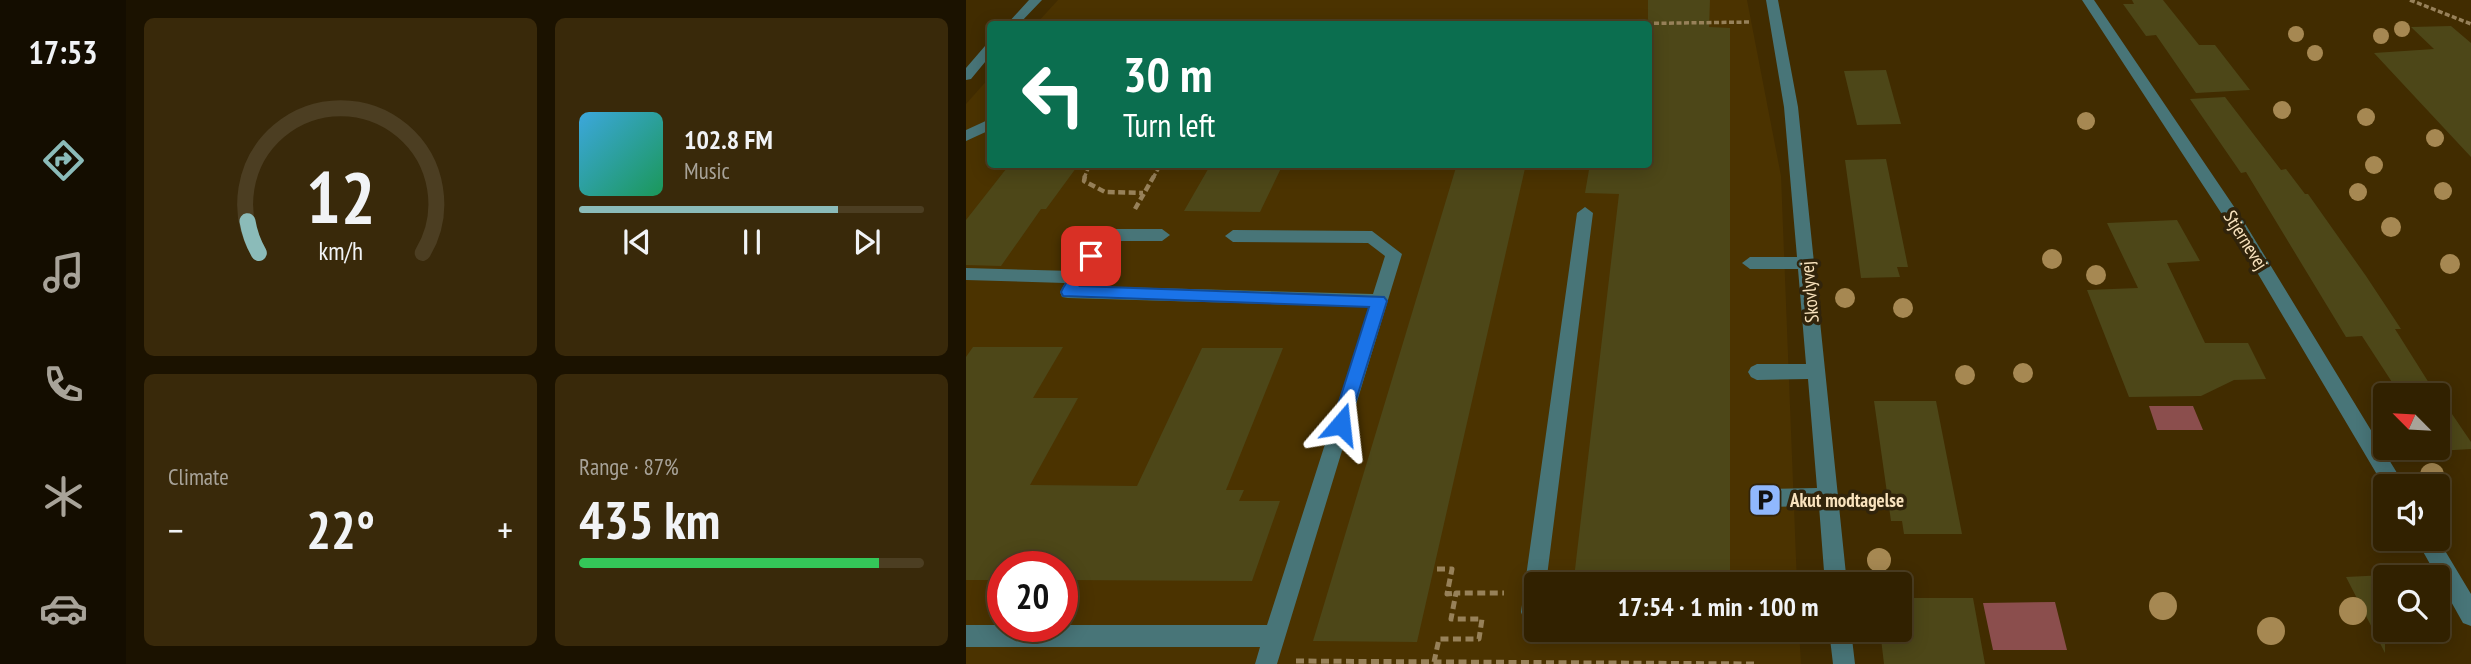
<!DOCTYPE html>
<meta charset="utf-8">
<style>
body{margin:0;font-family:"PT Sans Narrow",sans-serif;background:#39290a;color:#f1f3f6;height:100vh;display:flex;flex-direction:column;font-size:26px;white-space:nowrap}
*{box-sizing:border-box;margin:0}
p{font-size:23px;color:#a8a399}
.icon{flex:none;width:38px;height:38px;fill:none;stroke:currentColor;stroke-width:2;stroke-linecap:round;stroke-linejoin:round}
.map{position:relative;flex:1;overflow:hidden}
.details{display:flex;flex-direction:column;gap:18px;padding:18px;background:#1b1200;width:840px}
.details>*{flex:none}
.hud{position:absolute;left:21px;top:21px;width:665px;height:147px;border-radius:7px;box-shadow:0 4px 18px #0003,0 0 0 2px #4c3e22;background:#0b6e4f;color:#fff;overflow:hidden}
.needle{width:46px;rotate:294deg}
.controls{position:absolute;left:1407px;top:383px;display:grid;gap:14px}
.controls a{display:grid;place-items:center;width:77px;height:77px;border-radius:7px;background:#312100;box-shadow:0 4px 18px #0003,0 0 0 2px #4c3e22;font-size:35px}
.speed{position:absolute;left:21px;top:551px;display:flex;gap:14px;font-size:35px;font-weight:700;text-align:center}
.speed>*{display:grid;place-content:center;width:91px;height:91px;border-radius:50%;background:#312100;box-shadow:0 4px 18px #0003,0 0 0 2px #4c3e22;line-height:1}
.speed .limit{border:10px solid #d22;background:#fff;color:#111}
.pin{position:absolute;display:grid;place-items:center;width:60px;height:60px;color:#fff;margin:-30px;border-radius:14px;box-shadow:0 4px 10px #0006}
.me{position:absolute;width:77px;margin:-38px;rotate:17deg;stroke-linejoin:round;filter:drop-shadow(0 0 5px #0008)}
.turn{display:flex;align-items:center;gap:24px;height:147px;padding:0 21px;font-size:32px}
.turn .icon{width:91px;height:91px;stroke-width:2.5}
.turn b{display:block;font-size:49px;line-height:60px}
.big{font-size:52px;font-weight:700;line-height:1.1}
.details .widget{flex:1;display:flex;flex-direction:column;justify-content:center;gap:10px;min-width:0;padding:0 24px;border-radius:10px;background:#39290a}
.details .dial{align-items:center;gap:0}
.dial svg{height:182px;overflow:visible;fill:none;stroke:#4c3e22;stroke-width:7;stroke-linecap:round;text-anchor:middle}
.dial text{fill:#f1f3f6;stroke:none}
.song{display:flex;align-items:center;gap:21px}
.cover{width:84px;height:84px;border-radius:10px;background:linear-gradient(135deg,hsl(200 70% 55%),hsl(150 70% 35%))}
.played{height:7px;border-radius:4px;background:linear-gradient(90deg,#8bbbb9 75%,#4c3e22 75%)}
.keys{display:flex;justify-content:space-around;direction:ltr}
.heat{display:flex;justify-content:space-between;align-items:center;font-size:38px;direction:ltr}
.charge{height:10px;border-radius:5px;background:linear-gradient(90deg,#34c759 87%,#4c3e22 0)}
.details .tiles{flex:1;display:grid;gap:18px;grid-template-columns:repeat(2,1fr)}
.trip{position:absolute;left:558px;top:572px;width:388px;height:70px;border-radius:7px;background:#312100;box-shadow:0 4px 18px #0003,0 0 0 2px #4c3e22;font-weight:700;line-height:70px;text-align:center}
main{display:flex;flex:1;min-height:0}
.dock{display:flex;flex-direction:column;width:126px;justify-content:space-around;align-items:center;background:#140d00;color:#a8a399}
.dock .icon{width:49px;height:49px}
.dock .current{color:#8bbbb9}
.dock b{font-size:32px;color:#f1f3f6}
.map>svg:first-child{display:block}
.built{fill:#4b3300;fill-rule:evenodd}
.water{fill:#8b4e4d}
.building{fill:#4d4718}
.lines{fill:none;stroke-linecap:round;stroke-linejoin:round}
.path-far2{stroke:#978159;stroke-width:3.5;stroke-dasharray:5 2.5;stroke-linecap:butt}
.path-far1{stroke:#978159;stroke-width:4.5;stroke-dasharray:7 3.5;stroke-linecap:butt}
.path{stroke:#978159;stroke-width:5;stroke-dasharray:8 4.5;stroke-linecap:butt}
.minor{fill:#487578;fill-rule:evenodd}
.tree{fill:#a68852}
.route{fill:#1a73e8;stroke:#114b97;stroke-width:2}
.labels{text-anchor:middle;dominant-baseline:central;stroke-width:7;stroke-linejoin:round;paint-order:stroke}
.street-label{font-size:19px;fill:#f9e3be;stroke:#31240b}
.poi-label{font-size:19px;font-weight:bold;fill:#f9e3be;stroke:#31240b;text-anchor:start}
</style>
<main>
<nav class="dock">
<b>17:53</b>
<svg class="icon current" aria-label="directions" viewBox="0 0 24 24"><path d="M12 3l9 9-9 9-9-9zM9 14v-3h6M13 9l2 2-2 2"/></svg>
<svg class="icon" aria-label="music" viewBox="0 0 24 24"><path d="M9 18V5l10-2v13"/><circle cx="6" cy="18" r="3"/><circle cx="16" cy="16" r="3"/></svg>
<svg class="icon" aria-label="phone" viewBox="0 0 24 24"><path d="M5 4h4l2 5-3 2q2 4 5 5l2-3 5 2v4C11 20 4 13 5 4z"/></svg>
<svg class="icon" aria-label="climate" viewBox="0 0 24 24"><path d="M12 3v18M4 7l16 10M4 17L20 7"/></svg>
<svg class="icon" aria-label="car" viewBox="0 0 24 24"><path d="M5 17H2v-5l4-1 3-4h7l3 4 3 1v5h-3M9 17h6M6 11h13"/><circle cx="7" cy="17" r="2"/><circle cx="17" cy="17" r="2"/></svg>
</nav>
<section class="details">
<div class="tiles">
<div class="widget dial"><svg viewBox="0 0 100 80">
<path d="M14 69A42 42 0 1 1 86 69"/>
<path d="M14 69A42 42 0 0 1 9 55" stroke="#8bbbb9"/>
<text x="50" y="56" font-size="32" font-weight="700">12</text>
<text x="50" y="72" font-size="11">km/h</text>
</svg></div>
<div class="widget">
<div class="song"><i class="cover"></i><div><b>102.8 FM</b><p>Music</p></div></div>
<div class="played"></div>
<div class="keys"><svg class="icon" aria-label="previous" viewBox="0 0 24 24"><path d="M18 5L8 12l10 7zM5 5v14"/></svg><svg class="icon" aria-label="pause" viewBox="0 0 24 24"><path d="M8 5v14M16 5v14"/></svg><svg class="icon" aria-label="next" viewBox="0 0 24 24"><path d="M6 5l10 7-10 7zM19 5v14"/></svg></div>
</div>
<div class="widget"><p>Climate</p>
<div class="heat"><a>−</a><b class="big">22°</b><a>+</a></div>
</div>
<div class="widget"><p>Range · 87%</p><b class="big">435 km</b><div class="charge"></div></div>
</div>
</section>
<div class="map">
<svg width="1505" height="664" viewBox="0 0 1505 664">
<rect width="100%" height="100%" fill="#412c00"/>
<!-- built -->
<path class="built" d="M 92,0 L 781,0 L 815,176 L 831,584 L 570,584 L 570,630 L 833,630 L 835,664 L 0,664 L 0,104 L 24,77 L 24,164 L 682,164 L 682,24 L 70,24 ZM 37,567 L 96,567 L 96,626 L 37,626 Z"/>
<!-- water -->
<path class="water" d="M 1183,406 L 1227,406 L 1237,430 L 1191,430 Z
M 1089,602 L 1101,650 L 1027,650 L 1017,603 Z"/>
<!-- building -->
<path class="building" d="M 682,0 L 744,0 L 743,27 L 764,28 L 764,580 L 608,578 L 653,194 L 619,193 L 624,164 L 682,164 Z
M 1166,0 L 1197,0 L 1233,45 L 1249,45 L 1284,90 L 1230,93 L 1190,35 L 1180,36 L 1157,4 L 1168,4 Z
M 1485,26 L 1505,43 L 1505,157 L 1408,53 L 1468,49 L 1445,27 Z
M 920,70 L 935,124 L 891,125 L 878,71 Z
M 1259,97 L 1315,170 L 1320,169 L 1339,194 L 1342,194 L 1400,276 L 1435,329 L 1429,329 L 1463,383 L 1465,383 L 1505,442 L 1505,449 L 1471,451 L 1472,396 L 1435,396 L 1396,336 L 1380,337 L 1280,172 L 1275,173 L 1224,99 Z
M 920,159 L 942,267 L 931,267 L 934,277 L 895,278 L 879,160 Z
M 44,164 L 113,164 L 80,209 L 75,209 L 35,266 L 0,265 L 0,220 Z
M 245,164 L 317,164 L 294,212 L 218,211 Z
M 491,164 L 560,164 L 451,642 L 347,641 Z
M 1211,220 L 1234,261 L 1201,263 L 1239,343 L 1282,343 L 1300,379 L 1268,380 L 1235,396 L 1163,397 L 1121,290 L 1172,288 L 1141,223 Z
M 7,347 L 97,347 L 67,398 L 112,398 L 64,485 L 171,486 L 236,348 L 317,348 L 260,490 L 278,490 L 273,501 L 314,501 L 286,581 L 96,580 L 96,567 L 37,567 L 37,580 L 0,580 L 0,357 Z
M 908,401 L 970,401 L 996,534 L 938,534 L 936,521 L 925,521 Z
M 1419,575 L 1419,653 L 1380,577 Z
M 934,598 L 1007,598 L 1019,664 L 918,664 L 914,630 L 934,630 Z"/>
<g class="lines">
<!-- path-far2 -->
<path class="path-far2" d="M 1444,0 L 1505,24
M 643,24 L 785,22
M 118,178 L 124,164
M 187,178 L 195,164"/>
<!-- path-far1 -->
<path class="path-far1" d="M 119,176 L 118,181 L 139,192 L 177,193
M 169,209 L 188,176"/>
<!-- path -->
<path class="path" d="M 471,569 L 486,569 L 481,594 L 490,593
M 330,661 L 790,664
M 468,662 L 473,639 L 513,639 L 516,619 L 485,619 L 490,593 L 538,593"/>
<!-- minor -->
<path class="minor" d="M 63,0 L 76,0 L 53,24 L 41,24 Z
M 800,0 L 812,0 L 832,107 L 881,584 L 859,584 L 853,506 L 795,507 L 788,505 L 785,498 L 788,491 L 795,489 L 851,488 L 842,379 L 791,380 L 785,377 L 782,372 L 785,367 L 791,364 L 840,364 L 832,269 L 784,269 L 776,263 L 784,257 L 831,257 L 818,107 Z
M 1116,0 L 1128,0 L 1275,217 L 1439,486 L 1419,488 L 1263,225 Z
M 24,45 L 24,56 L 5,79 L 0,80 L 0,68 L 19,46 Z
M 24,119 L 24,130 L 0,141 L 0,130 Z
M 619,207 L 627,213 L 580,584 L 570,584 L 570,623 L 558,620 L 555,612 L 611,213 Z
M 139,229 L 196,229 L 204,235 L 196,241 L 144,241 L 115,286 L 407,294 L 419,256 L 402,243 L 267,242 L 259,236 L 267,230 L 406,231 L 436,254 L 311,664 L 289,664 L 294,647 L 0,647 L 0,625 L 301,625 L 403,307 L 102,298 L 96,297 L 94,292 L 99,283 L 0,280 L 0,268 L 107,271 L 133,231 Z
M 1450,539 L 1472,539 L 1505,594 L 1505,626 L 1497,623 Z
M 863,630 L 885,630 L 889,664 L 867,664 Z"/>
</g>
<!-- trees -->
<g class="tree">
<circle cx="1436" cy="29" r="8"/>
<circle cx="1330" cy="34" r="8"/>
<circle cx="1415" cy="36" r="8"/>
<circle cx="1349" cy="53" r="8"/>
<circle cx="1316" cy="110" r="9"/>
<circle cx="1400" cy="117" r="9"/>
<circle cx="1120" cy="121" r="9"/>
<circle cx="1469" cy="138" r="9"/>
<circle cx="1408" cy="165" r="9"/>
<circle cx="1477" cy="191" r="9"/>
<circle cx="1392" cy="192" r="9"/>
<circle cx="1425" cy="227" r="10"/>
<circle cx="1086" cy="259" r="10"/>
<circle cx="1484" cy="264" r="10"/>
<circle cx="1130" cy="275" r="10"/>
<circle cx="879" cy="298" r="10"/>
<circle cx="937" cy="308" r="10"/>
<circle cx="1057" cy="373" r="10"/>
<circle cx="999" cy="375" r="10"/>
<circle cx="1466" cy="475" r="12"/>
<circle cx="913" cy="560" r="12"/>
<circle cx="1197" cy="606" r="14"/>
<circle cx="1387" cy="611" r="14"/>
<circle cx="1305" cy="631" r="14"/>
</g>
<!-- route -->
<path class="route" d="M 125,250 L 133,256 L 114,286 L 418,297 L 421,301 L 381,429 L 375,432 L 369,429 L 366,424 L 403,307 L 97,296 L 95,292 L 97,288 L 120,252 Z"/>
<!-- icons -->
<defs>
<symbol id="parking-square" viewBox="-11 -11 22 22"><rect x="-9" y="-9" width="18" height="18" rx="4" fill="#90b8fd" stroke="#31240b"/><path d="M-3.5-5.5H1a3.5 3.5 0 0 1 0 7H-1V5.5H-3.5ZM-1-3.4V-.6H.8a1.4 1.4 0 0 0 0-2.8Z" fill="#111"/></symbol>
</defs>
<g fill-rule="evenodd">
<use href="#parking-square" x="780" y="481" width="38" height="38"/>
</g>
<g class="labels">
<!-- street labels -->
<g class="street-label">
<text transform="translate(1280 240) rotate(58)">Stjernevej</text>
<text transform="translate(843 292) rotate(-95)">Skovlyvej</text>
</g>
<!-- poi labels -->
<g class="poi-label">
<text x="824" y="500">Akut modtagelse</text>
</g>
</g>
</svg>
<div class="controls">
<a><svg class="needle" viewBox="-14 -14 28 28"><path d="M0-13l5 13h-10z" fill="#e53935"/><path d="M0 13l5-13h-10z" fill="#a8a399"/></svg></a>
<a><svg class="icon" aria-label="sound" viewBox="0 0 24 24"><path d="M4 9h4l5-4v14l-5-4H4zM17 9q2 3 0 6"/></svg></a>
<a><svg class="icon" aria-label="search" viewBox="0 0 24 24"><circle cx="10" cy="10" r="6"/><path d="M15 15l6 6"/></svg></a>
</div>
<div class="speed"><div class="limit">20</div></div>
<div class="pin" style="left:125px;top:256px;background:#d93025"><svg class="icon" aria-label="arrive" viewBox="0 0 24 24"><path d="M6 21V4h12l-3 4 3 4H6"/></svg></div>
<svg class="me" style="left:375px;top:424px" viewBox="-20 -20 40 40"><path d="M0-17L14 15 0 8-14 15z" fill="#1a73e8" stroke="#fff" stroke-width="4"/></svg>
<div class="trip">17:54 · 1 min · 100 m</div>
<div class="hud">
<div class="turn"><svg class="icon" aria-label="left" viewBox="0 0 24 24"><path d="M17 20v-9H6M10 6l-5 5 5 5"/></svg><div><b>30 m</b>Turn left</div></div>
</div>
</div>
</main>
